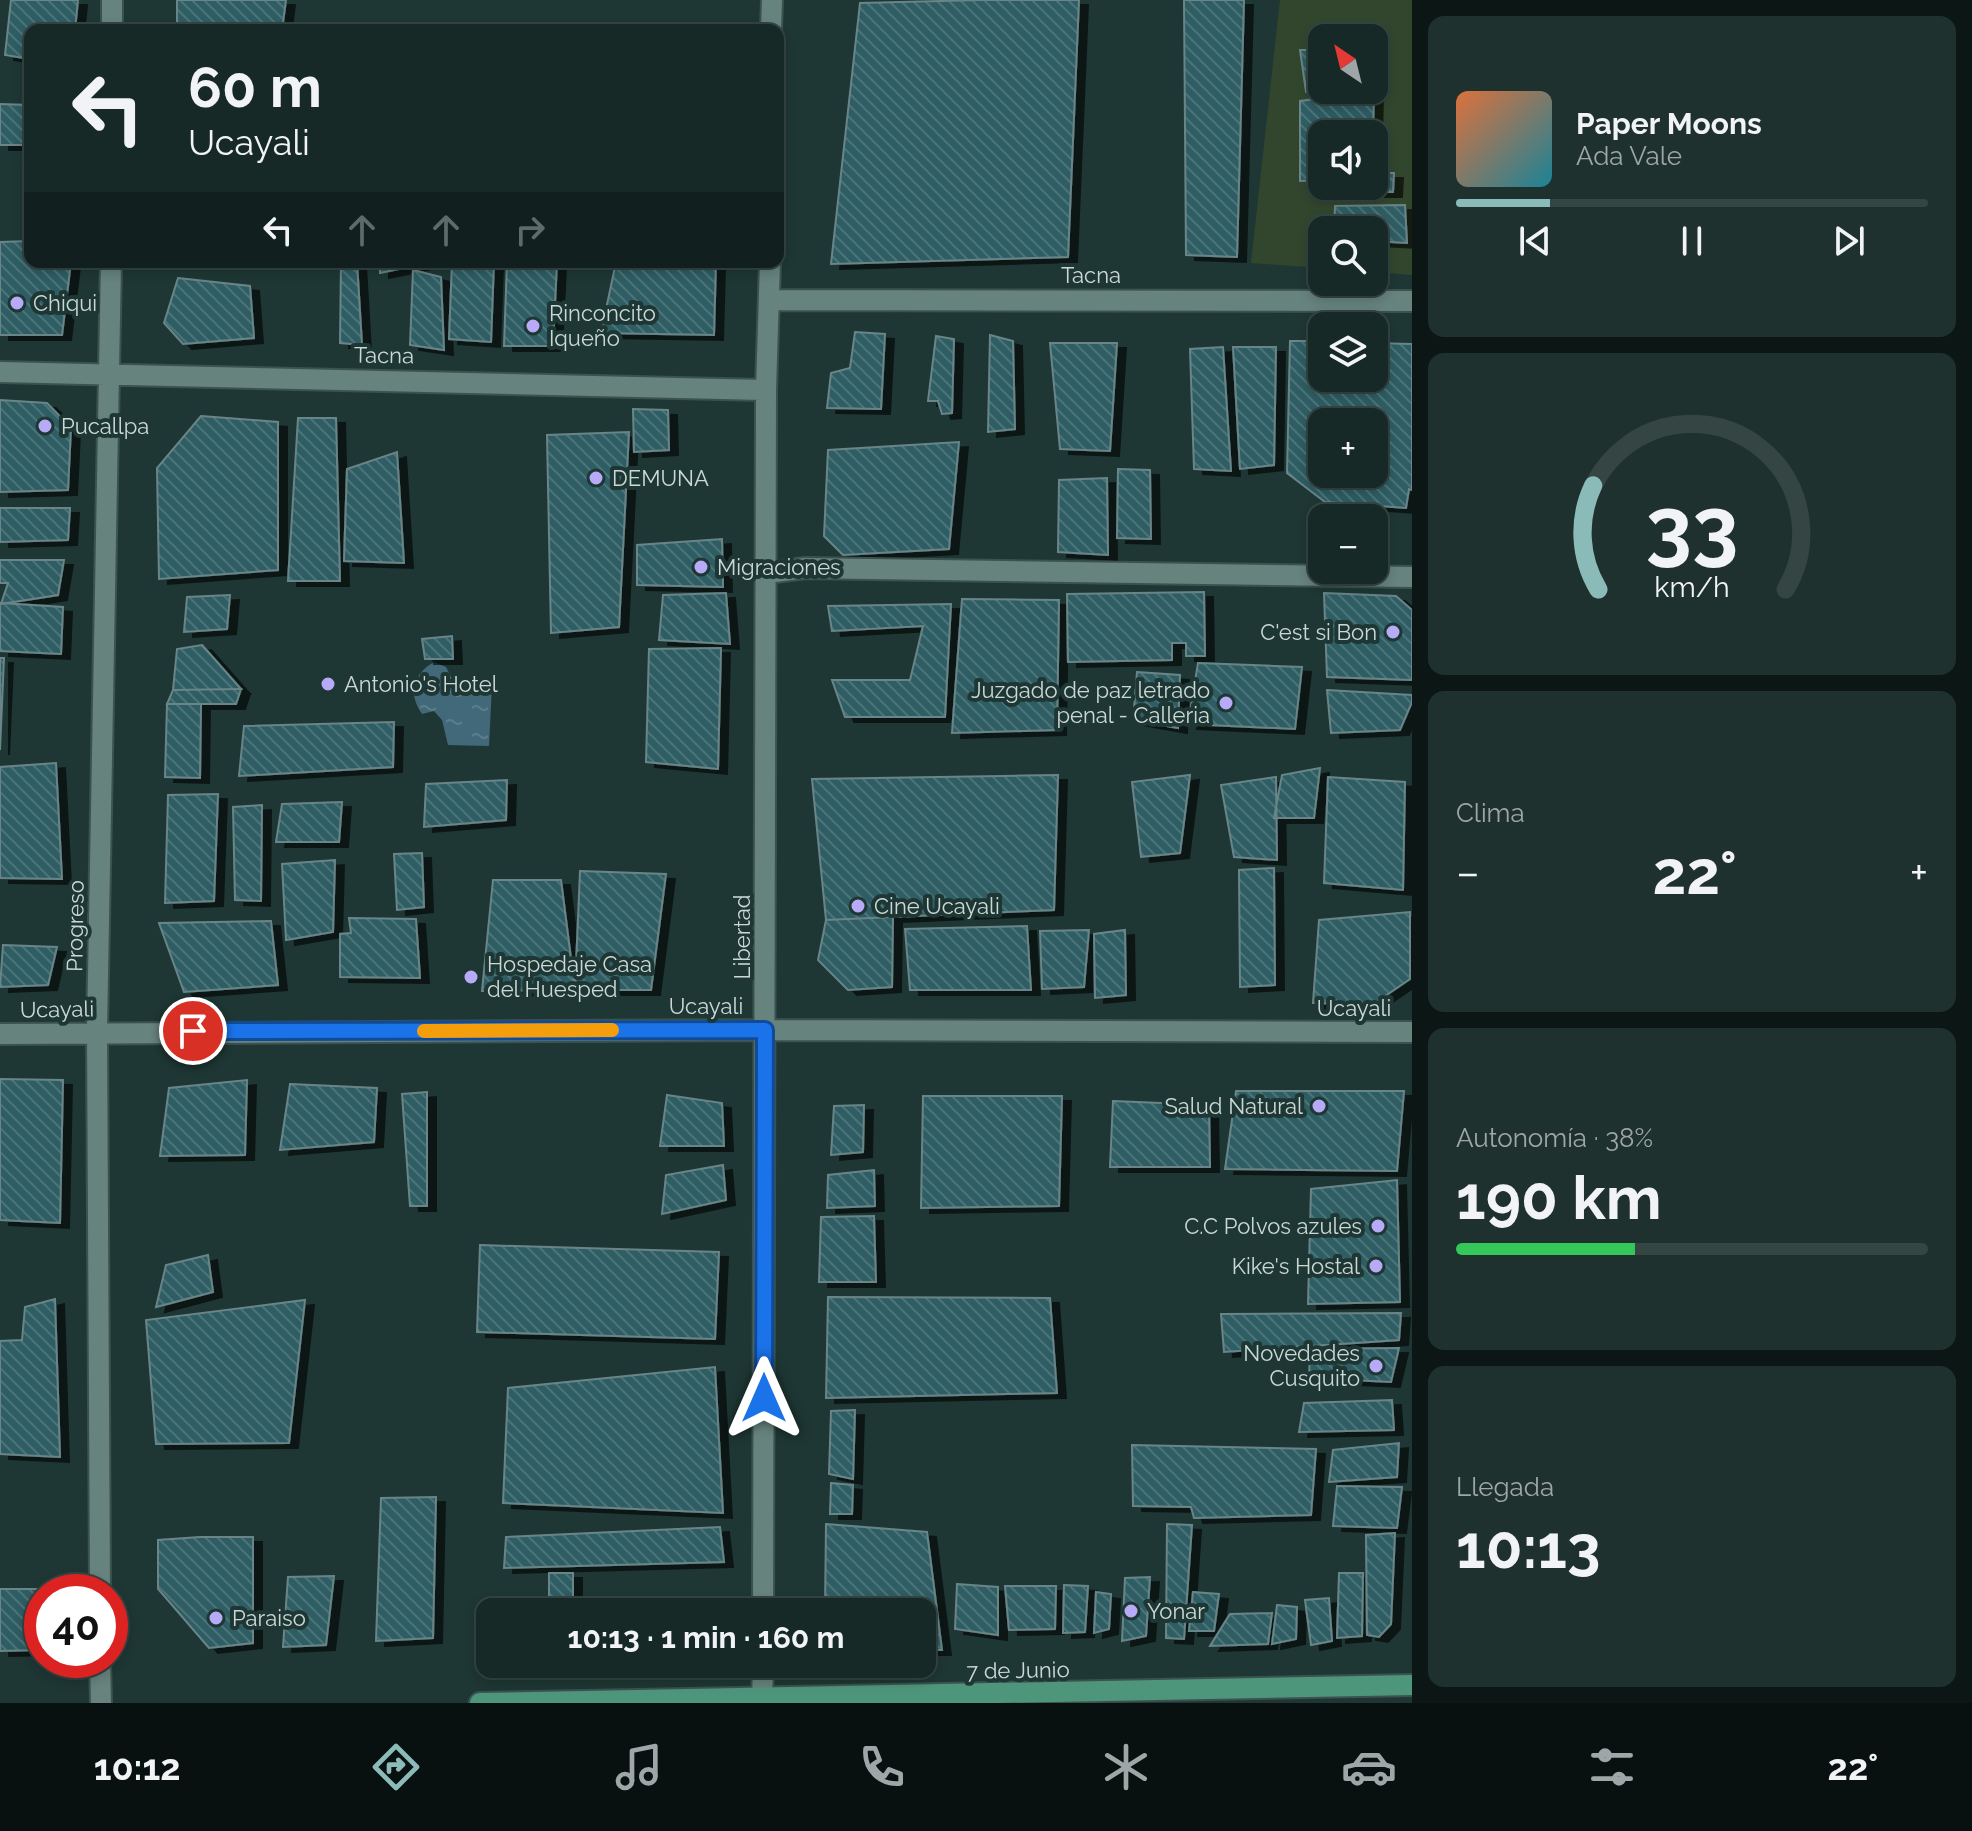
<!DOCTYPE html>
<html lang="es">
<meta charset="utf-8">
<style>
body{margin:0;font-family:Raleway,sans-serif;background:#1f312f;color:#f1f3f6;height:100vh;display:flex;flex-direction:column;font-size:30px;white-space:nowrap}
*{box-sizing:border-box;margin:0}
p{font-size:26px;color:#9ea6a7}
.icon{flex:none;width:44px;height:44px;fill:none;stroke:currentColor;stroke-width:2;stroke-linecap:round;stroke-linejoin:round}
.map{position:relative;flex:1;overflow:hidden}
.sheet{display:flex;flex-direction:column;gap:16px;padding:16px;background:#0c1715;width:560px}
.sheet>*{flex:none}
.hud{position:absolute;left:24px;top:24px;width:760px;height:244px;border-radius:16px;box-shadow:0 4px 12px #0003,0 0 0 2px #354544;background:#162927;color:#f1f3f6;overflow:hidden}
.needle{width:52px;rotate:325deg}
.controls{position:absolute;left:1308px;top:24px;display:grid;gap:16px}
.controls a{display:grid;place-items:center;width:80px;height:80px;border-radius:16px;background:#162927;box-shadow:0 4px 12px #0003,0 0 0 2px #354544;font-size:40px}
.speed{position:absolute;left:24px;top:1574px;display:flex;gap:16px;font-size:40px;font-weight:700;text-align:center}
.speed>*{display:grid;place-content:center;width:104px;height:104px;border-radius:50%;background:#162927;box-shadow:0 4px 12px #0003,0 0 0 2px #354544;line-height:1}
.speed .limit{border:12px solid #d22;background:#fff;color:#111}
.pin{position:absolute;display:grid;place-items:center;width:68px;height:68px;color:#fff;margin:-34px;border:4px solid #fff;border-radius:50%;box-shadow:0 2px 8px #0007}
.me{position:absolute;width:88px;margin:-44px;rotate:0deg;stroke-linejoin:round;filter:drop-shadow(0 0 6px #0008)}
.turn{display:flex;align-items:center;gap:28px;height:168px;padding:0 32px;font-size:36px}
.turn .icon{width:104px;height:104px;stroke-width:2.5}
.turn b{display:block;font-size:56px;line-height:68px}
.lanes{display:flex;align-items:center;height:76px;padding:0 32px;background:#0003;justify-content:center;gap:40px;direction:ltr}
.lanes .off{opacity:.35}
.big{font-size:60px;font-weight:700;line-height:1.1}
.sheet .card{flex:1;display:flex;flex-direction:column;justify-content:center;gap:12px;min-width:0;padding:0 28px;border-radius:16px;background:#1f312f}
.sheet .dial{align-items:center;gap:0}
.dial svg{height:208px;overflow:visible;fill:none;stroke:#354544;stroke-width:7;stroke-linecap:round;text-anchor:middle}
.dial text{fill:#f1f3f6;stroke:none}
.song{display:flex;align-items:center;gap:24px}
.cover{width:96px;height:96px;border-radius:12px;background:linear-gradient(135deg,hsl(20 70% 55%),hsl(190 70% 35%))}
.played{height:8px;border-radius:4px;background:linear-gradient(90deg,#8bbbb9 20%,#354544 20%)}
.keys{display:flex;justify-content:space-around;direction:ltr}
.heat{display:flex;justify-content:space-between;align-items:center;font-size:44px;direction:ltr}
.charge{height:12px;border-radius:6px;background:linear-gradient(90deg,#34c759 38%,#354544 0)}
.trip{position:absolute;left:476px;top:1598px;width:460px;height:80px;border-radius:16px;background:#162927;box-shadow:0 4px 12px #0003,0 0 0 2px #354544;font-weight:700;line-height:80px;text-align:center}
.menu{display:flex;height:128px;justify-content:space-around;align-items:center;background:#091010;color:#9ea6a7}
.menu .icon{width:56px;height:56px}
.menu .selected{color:#8bbbb9}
.menu b{font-size:36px;color:#f1f3f6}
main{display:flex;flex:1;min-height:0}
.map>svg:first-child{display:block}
.park{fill:#32462e;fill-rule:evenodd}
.water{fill:url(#water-ripples)}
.building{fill:url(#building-back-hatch);stroke:#698588;stroke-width:2;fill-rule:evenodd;filter:url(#shadow)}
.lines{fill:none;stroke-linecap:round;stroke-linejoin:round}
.minor-casing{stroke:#3c524f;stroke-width:24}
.major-casing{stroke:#3c524f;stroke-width:24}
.minor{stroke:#67837e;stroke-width:20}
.major{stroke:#4e967b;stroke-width:20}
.route-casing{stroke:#114b97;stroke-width:20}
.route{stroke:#1a73e8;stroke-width:14}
.slow{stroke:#f59e0b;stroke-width:14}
.poi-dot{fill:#b7abf8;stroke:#1e3734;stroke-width:3}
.labels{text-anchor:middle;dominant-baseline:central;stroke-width:8;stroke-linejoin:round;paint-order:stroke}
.street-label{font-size:22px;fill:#cbd9d6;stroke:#1e3734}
.poi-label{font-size:22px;fill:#cbd9d6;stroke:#1e3734;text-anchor:start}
</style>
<main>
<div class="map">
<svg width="1412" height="1703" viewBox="0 0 1412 1703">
<defs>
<pattern id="water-ripples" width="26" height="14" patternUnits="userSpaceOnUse" patternTransform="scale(2)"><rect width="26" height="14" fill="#41697a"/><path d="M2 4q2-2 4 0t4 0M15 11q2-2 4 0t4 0" fill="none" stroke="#5b7e8c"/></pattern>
<pattern id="building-back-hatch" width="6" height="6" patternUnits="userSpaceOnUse" patternTransform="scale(2)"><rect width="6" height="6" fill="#2e5d63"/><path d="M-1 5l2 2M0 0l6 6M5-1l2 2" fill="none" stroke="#4b7479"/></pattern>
<filter id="shadow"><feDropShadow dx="9" dy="5" stdDeviation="0" flood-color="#0009"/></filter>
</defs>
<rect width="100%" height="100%" fill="#1e3734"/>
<!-- park -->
<path class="park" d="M 1280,0 L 1412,0 L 1412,275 L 1374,272 L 1374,230 L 1322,230 L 1322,268 L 1251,263 ZM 1322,38 L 1374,38 L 1374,90 L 1322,90 ZM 1322,134 L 1374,134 L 1374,186 L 1322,186 Z"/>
<!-- water -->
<path class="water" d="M 434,662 L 446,667 L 455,685 L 492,684 L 489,746 L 448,745 L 442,720 L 434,711 L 422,714 C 408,693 412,675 434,662 Z"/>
<!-- building -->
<path class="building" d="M 11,0 L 78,0 L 75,30 L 30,30 L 30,59 L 5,55 Z
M 177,0 L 286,0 L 282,30 L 177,30 Z
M 982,0 L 1079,0 L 1068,257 L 831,264 L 860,3 Z
M 1184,0 L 1244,0 L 1237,257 L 1186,255 Z
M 1300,50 L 1322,50 L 1322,90 L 1306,92 Z
M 1374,92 L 1373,134 L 1322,134 L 1322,180 L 1300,181 L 1300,101 Z
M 0,104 L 30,105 L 30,145 L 0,145 Z
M 30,164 L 30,219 L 29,219 L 23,166 Z
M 1378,173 L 1394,173 L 1393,192 L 1376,192 Z
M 1405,205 L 1407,243 L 1374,241 L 1374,230 L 1334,230 L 1335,206 Z
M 30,241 L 30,262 L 71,262 L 62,335 L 0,335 L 0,242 Z
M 341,262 L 357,262 L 362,345 L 340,343 Z
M 380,262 L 432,262 L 380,273 Z
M 452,262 L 494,262 L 491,342 L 449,339 Z
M 507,262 L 557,262 L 553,346 L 504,346 Z
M 616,262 L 716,262 L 714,335 L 601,333 Z
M 413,270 L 441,277 L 444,350 L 410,345 Z
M 178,278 L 250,286 L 254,338 L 183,344 L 164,323 Z
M 855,332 L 885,334 L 881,409 L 827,408 L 831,373 L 850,368 Z
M 990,335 L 1013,341 L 1015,429 L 988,432 Z
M 936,336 L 954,339 L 952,413 L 942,414 L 938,401 L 928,401 Z
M 1290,341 L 1322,341 L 1322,378 L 1374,378 L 1374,343 L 1412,344 L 1412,490 L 1409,489 L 1406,508 L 1325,502 L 1287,473 ZM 1322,422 L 1374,422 L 1374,474 L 1322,474 Z
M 1050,343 L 1117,343 L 1110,451 L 1060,449 Z
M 1223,347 L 1231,471 L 1194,469 L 1190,349 Z
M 1233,347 L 1276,347 L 1274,465 L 1240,469 Z
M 0,400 L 47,403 L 71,428 L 68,490 L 0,492 Z
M 633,409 L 668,410 L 669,450 L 634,452 Z
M 201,416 L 278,422 L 278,570 L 159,579 L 157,468 Z
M 298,418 L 336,418 L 340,581 L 288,581 Z
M 629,432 L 619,627 L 551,633 L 547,435 Z
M 959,442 L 949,549 L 843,555 L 824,536 L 828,450 Z
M 397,452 L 404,563 L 344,561 L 347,469 Z
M 1118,469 L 1150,470 L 1151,539 L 1117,538 Z
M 1337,474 L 1370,474 L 1370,477 L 1337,476 Z
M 1107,478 L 1108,555 L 1058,552 L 1059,480 Z
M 0,508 L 70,508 L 68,540 L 0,542 Z
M 722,539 L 723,587 L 637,585 L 637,545 Z
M 0,560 L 64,560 L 58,595 L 1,604 L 8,583 L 0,583 Z
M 1204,592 L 1205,656 L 1186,656 L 1186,643 L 1172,643 L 1172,660 L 1068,662 L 1067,594 Z
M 726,593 L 730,644 L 659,640 L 663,595 Z
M 1324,593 L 1396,596 L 1412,610 L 1412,680 L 1327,677 Z
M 230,595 L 227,629 L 184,632 L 187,597 Z
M 962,599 L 1059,600 L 1057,730 L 952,733 Z
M 0,603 L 63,607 L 61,654 L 0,651 Z
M 951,604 L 945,717 L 845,717 L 832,680 L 910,680 L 923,626 L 832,631 L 828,606 Z
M 452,636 L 453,659 L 425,659 L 422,639 Z
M 202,645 L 241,689 L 173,690 L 177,649 Z
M 721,648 L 718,769 L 646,762 L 649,649 Z
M 0,658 L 4,658 L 0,750 Z
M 1198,663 L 1302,667 L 1295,729 L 1188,724 Z
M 1137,672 L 1180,675 L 1178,728 L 1133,720 Z
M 241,689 L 236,704 L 167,704 L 173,690 Z
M 1327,690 L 1412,695 L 1412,702 L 1400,730 L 1331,733 Z
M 167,704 L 201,704 L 200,778 L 165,777 Z
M 394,722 L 393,767 L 239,776 L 244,726 Z
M 56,763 L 62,879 L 0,878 L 0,767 Z
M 1320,768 L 1314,818 L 1274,818 L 1282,775 Z
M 1058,775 L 1054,910 L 826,920 L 812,779 Z
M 1190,775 L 1180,853 L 1141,857 L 1132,782 Z
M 1276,777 L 1277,860 L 1234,857 L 1221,785 Z
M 1328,777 L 1405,782 L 1403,890 L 1324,883 Z
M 507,780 L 506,820 L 424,827 L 426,784 Z
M 218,794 L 214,901 L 165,903 L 168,795 Z
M 342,802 L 339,842 L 276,842 L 282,804 Z
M 262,805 L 261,901 L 235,900 L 233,807 Z
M 422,853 L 424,907 L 397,910 L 394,854 Z
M 335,860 L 333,932 L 286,940 L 282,864 Z
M 1274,868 L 1275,985 L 1240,987 L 1239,870 Z
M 580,871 L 666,874 L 651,990 L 575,990 Z
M 493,880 L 561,880 L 575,990 L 482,991 Z
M 1410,912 L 1410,979 L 1372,1005 L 1313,1003 L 1319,920 Z
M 893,917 L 892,987 L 848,990 L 818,960 L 826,920 Z
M 349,918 L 416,919 L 420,978 L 340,977 L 340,934 L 351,933 Z
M 271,921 L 278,985 L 184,992 L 159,923 Z
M 1027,926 L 1031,990 L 910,990 L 905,929 Z
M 1089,930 L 1084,987 L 1042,989 L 1040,931 Z
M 1125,930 L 1126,995 L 1095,998 L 1094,934 Z
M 3,945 L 57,947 L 48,985 L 0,987 Z
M 0,1079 L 63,1080 L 60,1223 L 0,1220 Z
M 247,1080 L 245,1155 L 160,1156 L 169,1088 Z
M 290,1084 L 377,1088 L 374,1142 L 280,1150 Z
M 1236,1091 L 1404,1091 L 1397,1171 L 1225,1169 Z
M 427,1092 L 427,1206 L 410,1206 L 402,1094 Z
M 667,1095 L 722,1103 L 724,1146 L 660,1146 Z
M 923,1096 L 1062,1096 L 1059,1206 L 921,1208 Z
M 1113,1101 L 1209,1105 L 1210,1167 L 1110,1167 Z
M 864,1105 L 863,1152 L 831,1155 L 834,1106 Z
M 723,1165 L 726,1200 L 662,1214 L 666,1175 Z
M 874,1170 L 875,1206 L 827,1208 L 828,1175 Z
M 1397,1180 L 1400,1302 L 1308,1304 L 1311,1189 Z
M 874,1216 L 876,1282 L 819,1282 L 821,1217 Z
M 480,1245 L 719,1252 L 715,1339 L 477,1332 Z
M 208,1255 L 213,1292 L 156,1307 L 166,1265 Z
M 828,1297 L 1050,1298 L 1057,1393 L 826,1398 Z
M 55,1299 L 60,1457 L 0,1454 L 0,1341 L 22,1340 L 25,1307 Z
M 305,1300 L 289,1443 L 156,1444 L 146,1320 Z
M 1401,1313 L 1399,1340 L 1224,1352 L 1221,1314 Z
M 1399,1348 L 1391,1382 L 1309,1378 L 1310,1349 Z
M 715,1367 L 723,1513 L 503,1503 L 508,1388 Z
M 1392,1400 L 1394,1430 L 1299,1432 L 1304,1403 Z
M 855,1410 L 853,1479 L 829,1474 L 831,1411 Z
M 1399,1443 L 1397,1477 L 1329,1482 L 1333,1450 Z
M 1132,1445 L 1316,1449 L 1311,1515 L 1194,1518 L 1191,1507 L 1133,1506 Z
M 831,1483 L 853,1485 L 852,1514 L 830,1514 Z
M 1337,1486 L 1402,1487 L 1397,1528 L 1333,1526 Z
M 436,1497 L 433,1638 L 376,1641 L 381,1498 Z
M 826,1524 L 927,1532 L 942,1650 L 922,1650 L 922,1612 L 825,1612 Z
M 1167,1524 L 1192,1525 L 1184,1639 L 1166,1638 Z
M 720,1527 L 724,1562 L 504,1568 L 506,1537 Z
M 1395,1533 L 1391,1624 L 1379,1637 L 1367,1635 L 1366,1535 Z
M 200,1537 L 253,1537 L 253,1643 L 209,1648 L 158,1589 L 158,1540 Z
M 549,1573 L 573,1573 L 573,1612 L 549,1612 Z
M 1339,1573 L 1363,1573 L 1362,1636 L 1337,1638 Z
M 334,1576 L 326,1645 L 283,1647 L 288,1577 Z
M 1150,1577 L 1146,1636 L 1122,1641 L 1125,1578 Z
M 957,1584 L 998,1587 L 998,1635 L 955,1629 Z
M 1064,1585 L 1088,1586 L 1085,1632 L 1063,1633 Z
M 1005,1586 L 1056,1586 L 1055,1629 L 1009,1630 Z
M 0,1589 L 43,1589 L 42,1650 L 0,1651 Z
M 1096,1592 L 1111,1594 L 1109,1629 L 1094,1633 Z
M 1193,1592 L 1219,1594 L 1214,1631 L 1189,1631 Z
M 1329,1598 L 1332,1641 L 1311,1645 L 1305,1600 Z
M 1277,1605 L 1297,1607 L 1296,1639 L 1272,1644 Z
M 1272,1613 L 1268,1644 L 1210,1646 L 1230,1614 Z"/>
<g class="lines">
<defs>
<path id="minor" d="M 112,30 L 112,0
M 771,30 L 772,0
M 769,300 L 1412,301
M 0,372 L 766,390
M 767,573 L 805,568 L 1412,577
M 0,1034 L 765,1030 L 1412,1032
M 100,1592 L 97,1031 L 111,262
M 763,1612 L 766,390 L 770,262
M 100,1660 L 101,1703
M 762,1703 L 763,1664"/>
<path id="major" d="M 480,1703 L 1412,1685"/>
</defs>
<!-- minor casing -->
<use href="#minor" class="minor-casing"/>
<!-- major casing -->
<use href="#major" class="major-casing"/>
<!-- minor -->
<use href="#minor" class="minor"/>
<!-- major -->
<use href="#major" class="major"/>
</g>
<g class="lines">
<defs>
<path id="route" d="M 193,1031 L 765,1030 L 764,1398"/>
</defs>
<!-- route casing -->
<use href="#route" class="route-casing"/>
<!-- route -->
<use href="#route" class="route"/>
<!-- slow -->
<path class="slow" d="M 424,1031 L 612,1030"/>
</g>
<!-- markers -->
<g class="poi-dot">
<circle cx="17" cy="303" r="8"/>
<circle cx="533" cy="326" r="8"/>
<circle cx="45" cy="426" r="8"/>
<circle cx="596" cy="478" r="8"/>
<circle cx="701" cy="567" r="8"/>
<circle cx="1393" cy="632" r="8"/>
<circle cx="328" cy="684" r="8"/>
<circle cx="1226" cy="703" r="8"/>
<circle cx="858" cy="906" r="8"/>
<circle cx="471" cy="977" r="8"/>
<circle cx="1319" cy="1106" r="8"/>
<circle cx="1378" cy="1226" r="8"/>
<circle cx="1376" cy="1266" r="8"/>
<circle cx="1376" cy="1366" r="8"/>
<circle cx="1131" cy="1611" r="8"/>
<circle cx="216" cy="1618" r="8"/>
</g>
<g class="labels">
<!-- street labels -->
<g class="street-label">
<text x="1091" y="275">Tacna</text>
<text transform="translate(384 355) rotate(1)">Tacna</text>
<text transform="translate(75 926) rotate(-89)">Progreso</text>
<text transform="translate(742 937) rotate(-90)">Libertad</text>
<text x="706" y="1006">Ucayali</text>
<text x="1354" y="1008">Ucayali</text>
<text transform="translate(57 1009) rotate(-1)">Ucayali</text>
<text transform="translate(1018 1670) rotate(-1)">7 de Junio</text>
</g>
<!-- poi labels -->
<g class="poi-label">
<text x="33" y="303">Chiqui</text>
<text x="549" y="313">Rinconcito<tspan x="549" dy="25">Iqueño</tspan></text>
<text x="61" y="426">Pucallpa</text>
<text x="612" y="478">DEMUNA</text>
<text x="717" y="567">Migraciones</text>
<text x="1377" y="632" text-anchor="end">C'est si Bon</text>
<text x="344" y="684">Antonio's Hotel</text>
<text x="1210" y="690" text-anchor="end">Juzgado de paz letrado<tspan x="1210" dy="25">penal - Calleria</tspan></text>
<text x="874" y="906">Cine Ucayali</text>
<text x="487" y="964">Hospedaje Casa<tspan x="487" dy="25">del Huesped</tspan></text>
<text x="1303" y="1106" text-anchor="end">Salud Natural</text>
<text x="1362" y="1226" text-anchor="end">C.C Polvos azules</text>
<text x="1360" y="1266" text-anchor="end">Kike's Hostal</text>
<text x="1360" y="1353" text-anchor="end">Novedades<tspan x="1360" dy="25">Cusquito</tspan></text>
<text x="1147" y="1611">Yonar</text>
<text x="232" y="1618">Paraiso</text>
</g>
</g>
</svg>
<div class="controls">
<a><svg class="needle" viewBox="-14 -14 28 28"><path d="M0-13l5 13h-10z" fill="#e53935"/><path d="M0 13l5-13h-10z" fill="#9ea6a7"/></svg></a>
<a><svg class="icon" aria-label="sound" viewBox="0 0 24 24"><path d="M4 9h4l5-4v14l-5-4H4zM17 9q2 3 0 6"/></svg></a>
<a><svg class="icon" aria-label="search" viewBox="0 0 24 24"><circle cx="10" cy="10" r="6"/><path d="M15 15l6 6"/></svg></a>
<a><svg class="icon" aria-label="layers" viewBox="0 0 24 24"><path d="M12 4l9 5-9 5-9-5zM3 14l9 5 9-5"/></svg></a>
<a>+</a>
<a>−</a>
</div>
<div class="speed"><div class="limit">40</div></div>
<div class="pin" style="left:193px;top:1031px;background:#d93025"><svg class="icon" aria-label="arrive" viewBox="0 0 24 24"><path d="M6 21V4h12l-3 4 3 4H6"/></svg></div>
<svg class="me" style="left:764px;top:1398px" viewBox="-20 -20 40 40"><path d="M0-17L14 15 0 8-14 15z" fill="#1a73e8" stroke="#fff" stroke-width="4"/></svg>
<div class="trip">10:13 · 1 min · 160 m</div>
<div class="hud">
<div class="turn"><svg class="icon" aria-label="left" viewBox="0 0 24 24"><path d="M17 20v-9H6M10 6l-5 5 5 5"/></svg><div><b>60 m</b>Ucayali</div></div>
<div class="lanes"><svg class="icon" aria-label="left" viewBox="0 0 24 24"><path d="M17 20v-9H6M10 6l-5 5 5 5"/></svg><svg class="icon off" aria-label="ahead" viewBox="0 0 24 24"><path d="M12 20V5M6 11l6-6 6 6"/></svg><svg class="icon off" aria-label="ahead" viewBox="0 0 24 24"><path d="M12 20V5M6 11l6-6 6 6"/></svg><svg class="icon off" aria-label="right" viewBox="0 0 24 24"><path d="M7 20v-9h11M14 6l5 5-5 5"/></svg></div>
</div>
</div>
<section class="sheet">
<div class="card">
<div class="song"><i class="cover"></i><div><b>Paper Moons</b><p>Ada Vale</p></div></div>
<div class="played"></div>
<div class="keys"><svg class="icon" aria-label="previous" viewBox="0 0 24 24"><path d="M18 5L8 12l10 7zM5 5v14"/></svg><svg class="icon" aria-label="pause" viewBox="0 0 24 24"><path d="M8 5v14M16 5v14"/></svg><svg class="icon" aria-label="next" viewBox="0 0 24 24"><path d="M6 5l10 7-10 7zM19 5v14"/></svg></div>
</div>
<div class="card dial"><svg viewBox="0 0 100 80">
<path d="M14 69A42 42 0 1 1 86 69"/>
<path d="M14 69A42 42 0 0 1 12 29" stroke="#8bbbb9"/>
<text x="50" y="56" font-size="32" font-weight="700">33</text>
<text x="50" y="72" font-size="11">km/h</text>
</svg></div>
<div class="card"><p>Clima</p>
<div class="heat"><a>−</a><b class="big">22°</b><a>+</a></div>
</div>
<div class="card"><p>Autonomía · 38%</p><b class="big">190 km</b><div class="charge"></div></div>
<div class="card"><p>Llegada</p><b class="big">10:13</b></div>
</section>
</main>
<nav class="menu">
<b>10:12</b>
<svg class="icon selected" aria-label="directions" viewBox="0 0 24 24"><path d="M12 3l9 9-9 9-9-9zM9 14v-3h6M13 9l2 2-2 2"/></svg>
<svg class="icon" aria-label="music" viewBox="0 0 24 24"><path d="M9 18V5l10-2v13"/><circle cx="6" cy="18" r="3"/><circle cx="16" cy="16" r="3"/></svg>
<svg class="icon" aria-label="phone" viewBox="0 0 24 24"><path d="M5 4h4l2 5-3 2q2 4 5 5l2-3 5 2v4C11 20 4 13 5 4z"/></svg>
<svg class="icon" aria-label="climate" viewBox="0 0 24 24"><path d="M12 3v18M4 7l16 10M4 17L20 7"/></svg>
<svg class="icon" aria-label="car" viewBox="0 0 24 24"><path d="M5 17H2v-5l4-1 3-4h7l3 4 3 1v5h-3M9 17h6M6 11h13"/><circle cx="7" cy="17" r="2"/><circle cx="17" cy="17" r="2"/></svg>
<svg class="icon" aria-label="filters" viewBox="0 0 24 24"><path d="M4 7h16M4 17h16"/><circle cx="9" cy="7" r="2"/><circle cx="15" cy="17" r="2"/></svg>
<b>22°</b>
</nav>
